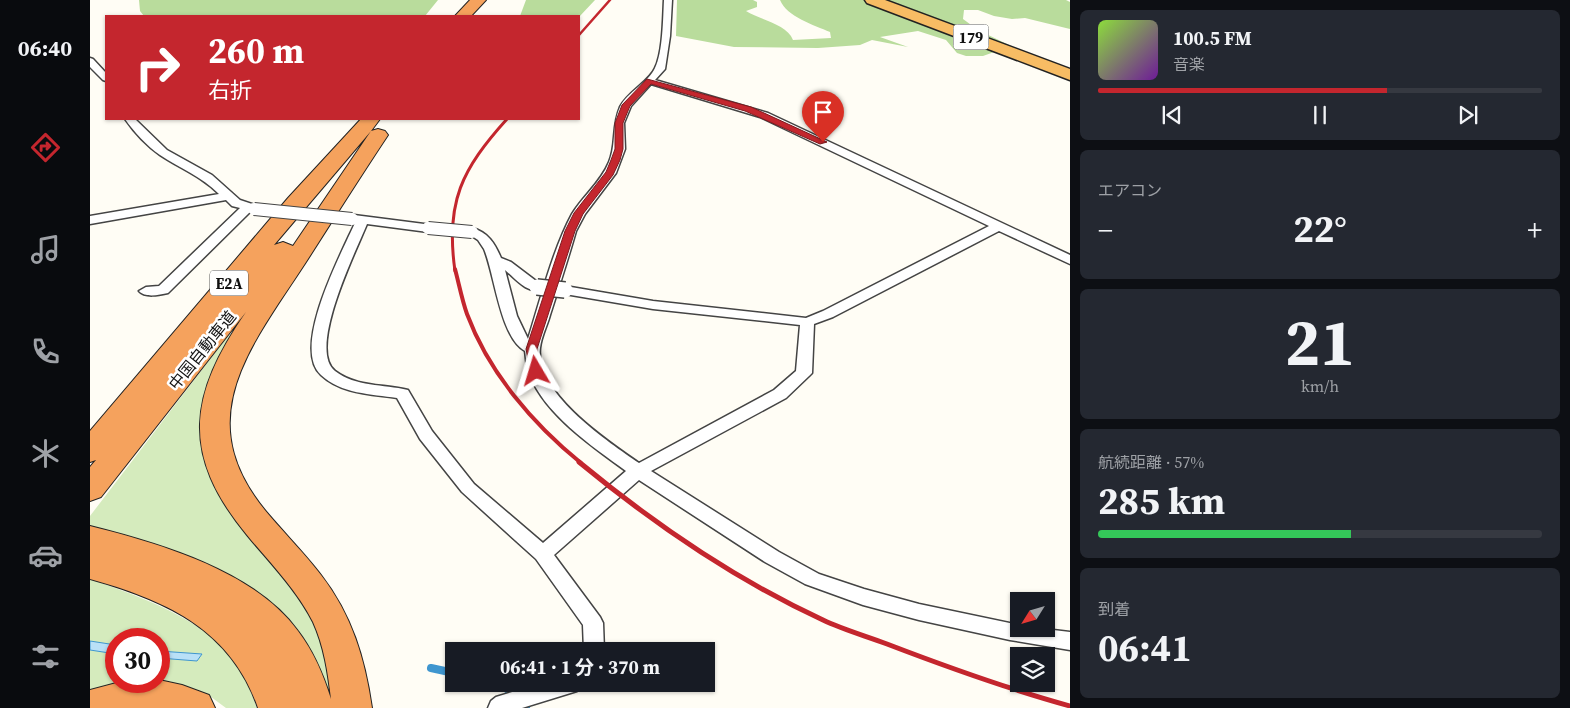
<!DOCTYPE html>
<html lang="ja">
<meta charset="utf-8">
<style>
body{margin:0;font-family:"Source Serif 4","Noto Sans JP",serif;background:#242831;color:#f1f3f6;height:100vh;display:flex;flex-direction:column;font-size:19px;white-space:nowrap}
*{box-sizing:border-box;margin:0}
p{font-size:16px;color:#9ea1a6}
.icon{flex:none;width:28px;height:28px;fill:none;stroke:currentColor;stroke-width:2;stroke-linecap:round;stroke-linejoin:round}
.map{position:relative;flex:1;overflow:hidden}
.drawer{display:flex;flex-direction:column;gap:10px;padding:10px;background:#0d0f14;width:500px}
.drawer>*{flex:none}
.guide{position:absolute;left:15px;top:15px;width:475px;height:105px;border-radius:0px;box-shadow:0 1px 4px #0004;background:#c4262e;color:#fff;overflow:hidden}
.needle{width:32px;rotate:233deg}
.fabs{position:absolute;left:920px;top:592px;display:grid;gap:10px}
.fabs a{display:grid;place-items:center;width:45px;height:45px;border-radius:0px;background:#171b24;box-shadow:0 1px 4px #0004;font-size:25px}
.speed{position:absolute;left:15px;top:628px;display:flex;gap:10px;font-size:25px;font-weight:700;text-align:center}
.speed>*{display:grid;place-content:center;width:65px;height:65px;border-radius:50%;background:#171b24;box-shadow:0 1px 4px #0004;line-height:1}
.speed .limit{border:8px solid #d22;background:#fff;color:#111}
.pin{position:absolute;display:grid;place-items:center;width:42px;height:42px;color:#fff;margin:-51px -21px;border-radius:50% 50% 50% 0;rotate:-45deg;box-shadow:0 0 5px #0007}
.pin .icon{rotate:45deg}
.me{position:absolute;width:55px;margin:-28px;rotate:353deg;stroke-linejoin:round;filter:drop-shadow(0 0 4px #0008)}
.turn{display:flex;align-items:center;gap:18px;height:105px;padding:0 20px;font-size:22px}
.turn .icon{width:65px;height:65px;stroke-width:2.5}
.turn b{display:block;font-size:35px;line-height:42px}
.big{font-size:38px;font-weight:700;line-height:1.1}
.drawer .card{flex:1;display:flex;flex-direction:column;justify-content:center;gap:8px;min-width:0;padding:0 18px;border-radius:8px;background:#242831}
.drawer .dial{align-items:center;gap:0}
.dial b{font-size:65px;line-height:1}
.song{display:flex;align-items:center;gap:15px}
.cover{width:60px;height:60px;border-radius:8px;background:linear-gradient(135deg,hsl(90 70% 55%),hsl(280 70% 35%))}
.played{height:5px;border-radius:2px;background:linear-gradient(90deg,#c4262e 65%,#363941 65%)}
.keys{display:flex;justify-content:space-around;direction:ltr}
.heat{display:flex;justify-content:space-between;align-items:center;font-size:28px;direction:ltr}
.charge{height:8px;border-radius:4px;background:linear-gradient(90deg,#34c759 57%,#363941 0)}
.trip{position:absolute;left:355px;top:642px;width:270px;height:50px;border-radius:0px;background:#171b24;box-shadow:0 1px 4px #0004;font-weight:700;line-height:50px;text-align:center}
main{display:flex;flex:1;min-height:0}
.tabs{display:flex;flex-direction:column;width:90px;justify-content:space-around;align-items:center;background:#090b0e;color:#9ea1a6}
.tabs .icon{width:35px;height:35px}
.tabs .on{color:#c4262e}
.tabs b{font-size:22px;color:#f1f3f6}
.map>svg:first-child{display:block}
.green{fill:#d5ebbd}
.forest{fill:#b9dc9c}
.water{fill:#b9e0f7;stroke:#3f96cf}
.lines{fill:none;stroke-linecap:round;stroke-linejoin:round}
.stream{stroke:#3f96cf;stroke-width:8}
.minor-casing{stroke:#444;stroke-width:3}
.trunk-casing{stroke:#222;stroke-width:3}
.motorway-casing{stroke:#222;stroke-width:2}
.minor{fill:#fff;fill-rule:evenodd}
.trunk{fill:#f7bc64;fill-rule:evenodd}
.motorway{fill:#f5a25d;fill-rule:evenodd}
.rail-far3{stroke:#c4262e;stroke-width:2.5}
.rail-far2{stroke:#c4262e;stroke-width:3}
.rail-far1{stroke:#c4262e;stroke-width:4}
.rail{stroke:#c4262e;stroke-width:5}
.minor-bridge-far1-casing{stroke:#444;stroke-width:14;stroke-linecap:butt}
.minor-bridge-casing{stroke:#444;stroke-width:18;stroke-linecap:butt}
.minor-bridge-far1{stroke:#fff;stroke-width:12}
.minor-bridge{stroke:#fff;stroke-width:15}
.route{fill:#c4262e;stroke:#7f191e}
.labels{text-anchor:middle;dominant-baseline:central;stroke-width:5;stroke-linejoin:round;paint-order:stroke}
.shield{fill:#fff;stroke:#585858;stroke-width:1}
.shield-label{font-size:15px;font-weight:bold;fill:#111}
.street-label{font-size:16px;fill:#111;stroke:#fff}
</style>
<main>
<nav class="tabs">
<b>06:40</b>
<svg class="icon on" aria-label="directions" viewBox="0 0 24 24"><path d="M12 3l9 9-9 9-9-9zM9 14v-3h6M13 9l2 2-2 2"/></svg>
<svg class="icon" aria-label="music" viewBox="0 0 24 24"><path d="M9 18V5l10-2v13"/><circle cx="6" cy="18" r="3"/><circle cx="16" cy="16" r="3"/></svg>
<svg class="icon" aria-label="phone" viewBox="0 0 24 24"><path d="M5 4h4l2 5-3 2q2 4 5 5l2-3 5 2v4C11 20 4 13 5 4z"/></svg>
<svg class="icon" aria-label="climate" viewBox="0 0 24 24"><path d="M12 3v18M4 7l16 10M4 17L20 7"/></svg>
<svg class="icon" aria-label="car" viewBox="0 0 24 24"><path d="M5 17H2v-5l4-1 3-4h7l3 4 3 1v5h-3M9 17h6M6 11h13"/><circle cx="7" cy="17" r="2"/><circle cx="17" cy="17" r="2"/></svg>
<svg class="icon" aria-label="filters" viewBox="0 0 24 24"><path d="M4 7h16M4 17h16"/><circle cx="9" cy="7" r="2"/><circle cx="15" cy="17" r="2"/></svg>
</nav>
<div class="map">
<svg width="980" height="708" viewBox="0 0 980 708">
<rect width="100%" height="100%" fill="#fffdf5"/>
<!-- green -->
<path class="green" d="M 166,306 L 115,408 L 200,583 L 236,638 L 250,708 L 0,529 L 0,516 L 134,341 Z
M 0,579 C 51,597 116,619 148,665 C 156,677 162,695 167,708 L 136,708 L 117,694 L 69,681 L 69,639 L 26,639 L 26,681 L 48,681 L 0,694 Z"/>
<!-- forest -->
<path class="forest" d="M 49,0 L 348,0 L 335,16 L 54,16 L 50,11 Z
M 436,0 L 505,0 L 489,17 L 430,16 Z
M 587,0 L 663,0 L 667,2 L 667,7 L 656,11 C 670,20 697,24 703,40 L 741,38 L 740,32 C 724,25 697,17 690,0 L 976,0 L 980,2 L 980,29 L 935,18 L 922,19 L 904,16 L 888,10 L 874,10 L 873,19 L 888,30 L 921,46 L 893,56 L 876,56 L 867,53 L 856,40 L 828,31 L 790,37 L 818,47 L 782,40 L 770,45 L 728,48 L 644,47 L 586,36 Z"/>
<!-- water -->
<path class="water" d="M 0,641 L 26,645 L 26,654 L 0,650 Z
M 69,651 L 112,654 L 107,661 L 69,658 Z"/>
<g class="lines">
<!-- stream -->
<path class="stream" d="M 341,668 L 364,673
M 412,684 L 436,708"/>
<defs>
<path id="minor" d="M 574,0 L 582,0 L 580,36 L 575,69 L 565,80 L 678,113 L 980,255 L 980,264 L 909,231 L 743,317 L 724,324 L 722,373 L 719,376 L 696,398 L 561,471 L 689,552 L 729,574 L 774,589 L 829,604 L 929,625 L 929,629 L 955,629 L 980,632 L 980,650 L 920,640 L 829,620 L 773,605 L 715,584 L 675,562 L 549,480 L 464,555 L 510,617 L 513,623 L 514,651 L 494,651 L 493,625 L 446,559 L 372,492 L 330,439 L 307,398 C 281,394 251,394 231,375 C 201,348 251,254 265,223 L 260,222 L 258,219 L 260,216 L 264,215 L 342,225 L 344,228 L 338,232 L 277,224 C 266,251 217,349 245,371 C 266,387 293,384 318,390 L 342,431 L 384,484 L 453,543 L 536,471 C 503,447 451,412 438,370 C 436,364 436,357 435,351 C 410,337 405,275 394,249 L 388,240 L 376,232 L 382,228 C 398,232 405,244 411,258 L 421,262 L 454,287 L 452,290 C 437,294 426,279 415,270 L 427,316 L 438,339 C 450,301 463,249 482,214 C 493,196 511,182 519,162 C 527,143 521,128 530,107 C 537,92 559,82 565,68 C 573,52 573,18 574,0 ZM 561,84 L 670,117 L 899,226 L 733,311 L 716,318 L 563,301 L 475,286 L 470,287 L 468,290 L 470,293 L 475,294 L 563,309 L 710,325 L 706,371 L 684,390 L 549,463 C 517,441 445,393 450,348 C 451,337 457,326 460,315 C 469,287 478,259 486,231 L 495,214 L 526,173 L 535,149 L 534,123 L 541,106 Z
M 0,58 L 3,59 L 16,73 L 16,81 L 13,80 L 0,67 Z
M 35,119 L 45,119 L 77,150 L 122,175 L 150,200 L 168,206 L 170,209 L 168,212 L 160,212 L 78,293 C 69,295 55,298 49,291 L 56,287 L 69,286 L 150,208 L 142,206 L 136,200 L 0,224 L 0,216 L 129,194 C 111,176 91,169 70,155 C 57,146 44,132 35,119 Z
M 449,684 L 490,684 L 487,691 L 432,708 L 398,708 L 401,701 L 406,697 Z"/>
<path id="trunk" d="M 775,0 L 795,0 L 980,69 L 980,80 L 777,3 Z"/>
<path id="motorway" d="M 380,0 L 396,0 L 381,16 L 365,16 Z
M 271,119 L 290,119 L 281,131 L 288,129 L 295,131 L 298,135 C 270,177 243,220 216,262 C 160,348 97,420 179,515 C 196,535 215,554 231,575 C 262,615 275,659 282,708 L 168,708 C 141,629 75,600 0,579 L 0,526 C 68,543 165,571 208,631 C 224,652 233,674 241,699 C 238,673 234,646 223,622 C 206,589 180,563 157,535 C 90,454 99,395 156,312 L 11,497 L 0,501 L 0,467 L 6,460 L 0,462 L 0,431 L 198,198 ZM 281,131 L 203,246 L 193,242 L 184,245 Z
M 69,680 L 92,685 L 119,695 L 125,708 L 0,708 L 0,690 L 34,681 Z"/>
</defs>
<!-- minor casing -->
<use href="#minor" class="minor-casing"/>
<!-- trunk casing -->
<use href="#trunk" class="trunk-casing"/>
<!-- motorway casing -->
<use href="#motorway" class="motorway-casing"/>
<!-- minor -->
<use href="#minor" class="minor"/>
<!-- trunk -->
<use href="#trunk" class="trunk"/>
<!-- motorway -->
<use href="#motorway" class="motorway"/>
<!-- rail-far3 -->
<path class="rail-far3" d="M 489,35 L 520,0"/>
<!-- rail-far2 -->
<path class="rail-far2" d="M 365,271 C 355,202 372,169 417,119"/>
<!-- rail-far1 -->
<path class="rail-far1" d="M 365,269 C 369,284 372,300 377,314 C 399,373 443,424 491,463"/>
<!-- rail -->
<path class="rail" d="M 489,462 C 563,523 646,580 733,620 C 754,630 776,636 797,644 C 857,667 918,689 980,706"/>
<defs>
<path id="minor-bridge-far1" d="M 164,209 L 262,219
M 338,228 L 382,232"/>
<path id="minor-bridge" d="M 447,287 L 475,290"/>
</defs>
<!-- minor-bridge-far1 casing -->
<use href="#minor-bridge-far1" class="minor-bridge-far1-casing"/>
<!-- minor-bridge casing -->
<use href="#minor-bridge" class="minor-bridge-casing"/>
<!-- minor-bridge-far1 -->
<use href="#minor-bridge-far1" class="minor-bridge-far1"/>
<!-- minor-bridge -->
<use href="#minor-bridge" class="minor-bridge"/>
</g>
<!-- route -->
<path class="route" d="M 557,79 L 661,107 L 737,142 L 730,144 L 655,111 L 561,84 L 540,106 L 533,123 L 533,149 L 530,160 L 523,175 L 493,214 L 485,231 L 447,349 L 451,371 L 446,375 L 441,374 L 436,349 L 475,231 L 484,213 L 516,172 L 521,160 L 525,149 L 525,123 L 532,105 Z"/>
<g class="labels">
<!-- shield labels -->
<g class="shield">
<rect x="863.5" y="24.5" width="35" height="25" rx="4"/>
<rect x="120" y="270.5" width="38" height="25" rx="4"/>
</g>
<g class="shield-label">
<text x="881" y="37">179</text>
<text x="139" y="283">E2A</text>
</g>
<!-- street labels -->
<g class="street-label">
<text transform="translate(112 350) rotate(-51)">中国自動車道</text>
</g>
</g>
</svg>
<div class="fabs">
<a><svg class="needle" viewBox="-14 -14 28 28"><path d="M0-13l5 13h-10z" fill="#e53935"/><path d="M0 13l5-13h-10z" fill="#9ea1a6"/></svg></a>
<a><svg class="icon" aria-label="layers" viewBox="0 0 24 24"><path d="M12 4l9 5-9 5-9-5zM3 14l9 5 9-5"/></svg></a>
</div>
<div class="speed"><div class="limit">30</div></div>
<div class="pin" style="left:733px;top:142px;background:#d93025"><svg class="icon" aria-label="arrive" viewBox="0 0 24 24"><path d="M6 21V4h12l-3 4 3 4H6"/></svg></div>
<svg class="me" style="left:446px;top:371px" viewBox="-20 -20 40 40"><path d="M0-17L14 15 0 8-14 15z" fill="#c4262e" stroke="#fff" stroke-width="4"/></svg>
<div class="trip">06:41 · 1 分 · 370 m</div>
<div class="guide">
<div class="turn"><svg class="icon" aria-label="right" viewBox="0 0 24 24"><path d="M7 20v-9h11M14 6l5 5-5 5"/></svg><div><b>260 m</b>右折</div></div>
</div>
</div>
<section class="drawer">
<div class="card">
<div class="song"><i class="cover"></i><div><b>100.5 FM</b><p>音楽</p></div></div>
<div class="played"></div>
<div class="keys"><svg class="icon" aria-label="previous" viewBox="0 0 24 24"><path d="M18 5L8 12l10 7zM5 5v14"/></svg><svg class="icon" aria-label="pause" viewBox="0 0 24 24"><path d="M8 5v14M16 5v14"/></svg><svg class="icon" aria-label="next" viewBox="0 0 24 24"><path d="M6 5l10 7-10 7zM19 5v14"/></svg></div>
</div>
<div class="card"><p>エアコン</p>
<div class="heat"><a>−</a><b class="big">22°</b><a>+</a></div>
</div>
<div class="card dial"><b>21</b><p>km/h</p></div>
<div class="card"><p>航続距離 · 57%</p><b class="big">285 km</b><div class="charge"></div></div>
<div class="card"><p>到着</p><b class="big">06:41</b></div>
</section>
</main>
